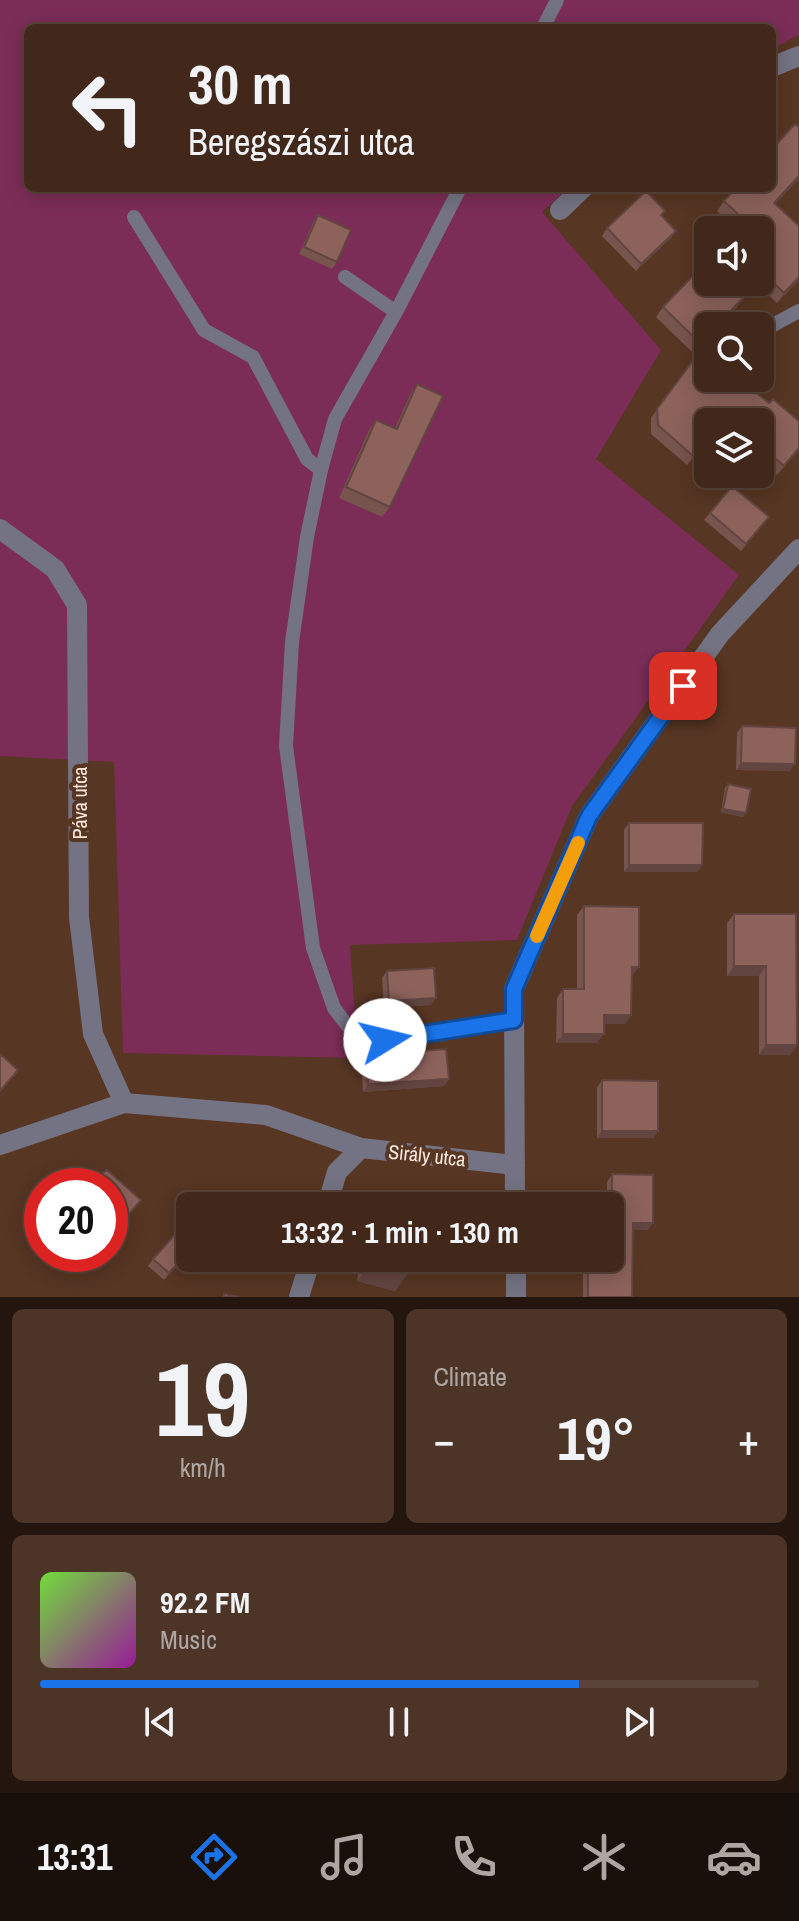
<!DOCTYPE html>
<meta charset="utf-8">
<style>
body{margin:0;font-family:"Archivo Narrow",sans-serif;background:#4c3427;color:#f1f3f6;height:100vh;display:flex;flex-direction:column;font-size:30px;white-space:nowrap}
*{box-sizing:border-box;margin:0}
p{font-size:26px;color:#aea6a2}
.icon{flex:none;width:44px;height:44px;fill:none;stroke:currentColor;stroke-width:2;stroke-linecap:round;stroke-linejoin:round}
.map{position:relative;height:1297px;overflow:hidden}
.sheet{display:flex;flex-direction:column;gap:12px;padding:12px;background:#24160e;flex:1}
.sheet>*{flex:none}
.guide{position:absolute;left:24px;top:24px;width:752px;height:168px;border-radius:12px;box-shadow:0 4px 20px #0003,0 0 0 2px #5a4439;background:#41281a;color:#f1f3f6;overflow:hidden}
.fabs{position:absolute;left:694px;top:216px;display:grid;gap:16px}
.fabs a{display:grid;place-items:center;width:80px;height:80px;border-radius:12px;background:#41281a;box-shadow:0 4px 20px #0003,0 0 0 2px #5a4439;font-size:40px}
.speed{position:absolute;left:24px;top:1168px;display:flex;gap:16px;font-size:40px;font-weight:700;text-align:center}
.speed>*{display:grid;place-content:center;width:104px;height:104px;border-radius:50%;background:#41281a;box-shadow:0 4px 20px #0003,0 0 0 2px #5a4439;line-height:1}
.speed .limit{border:12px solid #d22;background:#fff;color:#111}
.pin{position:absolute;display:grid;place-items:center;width:68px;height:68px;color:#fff;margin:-34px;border-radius:16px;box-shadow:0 4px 12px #0006}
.me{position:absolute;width:88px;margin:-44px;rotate:81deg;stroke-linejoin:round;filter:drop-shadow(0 0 6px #0008)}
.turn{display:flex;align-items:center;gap:28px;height:168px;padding:0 32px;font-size:36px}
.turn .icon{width:104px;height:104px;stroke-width:2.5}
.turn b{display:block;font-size:56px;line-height:68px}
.big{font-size:60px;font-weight:800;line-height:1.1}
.sheet .card{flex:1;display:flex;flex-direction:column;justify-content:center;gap:12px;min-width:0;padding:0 28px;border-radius:12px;background:#4c3427}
.sheet .dial{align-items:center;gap:0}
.dial b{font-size:104px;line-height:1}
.song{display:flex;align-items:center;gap:24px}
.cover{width:96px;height:96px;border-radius:12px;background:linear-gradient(135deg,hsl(100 70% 55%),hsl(300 70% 35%))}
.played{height:8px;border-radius:4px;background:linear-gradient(90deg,#1a73e8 75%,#5a4439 75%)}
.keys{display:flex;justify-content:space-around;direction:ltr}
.heat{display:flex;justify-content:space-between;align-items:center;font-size:44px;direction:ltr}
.sheet .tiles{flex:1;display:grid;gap:12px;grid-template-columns:1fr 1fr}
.card:last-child{grid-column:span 2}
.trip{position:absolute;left:176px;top:1192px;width:448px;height:80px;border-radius:12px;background:#41281a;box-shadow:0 4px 20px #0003,0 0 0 2px #5a4439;font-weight:800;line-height:80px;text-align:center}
.dock{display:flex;height:128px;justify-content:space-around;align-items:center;background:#1a100a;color:#aea6a2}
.dock .icon{width:56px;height:56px}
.dock .selected{color:#1a73e8}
.dock b{font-size:36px;color:#f1f3f6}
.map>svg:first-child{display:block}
.green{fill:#7b2d57}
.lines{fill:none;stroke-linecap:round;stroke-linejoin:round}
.lane{stroke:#747383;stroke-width:14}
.street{stroke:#747383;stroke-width:20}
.wall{fill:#78544e}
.shaded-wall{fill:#624540}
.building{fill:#8c625b;stroke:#624540;stroke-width:2}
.route-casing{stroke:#114b97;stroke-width:20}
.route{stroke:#1a73e8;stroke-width:14}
.slow{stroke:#f59e0b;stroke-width:14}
.labels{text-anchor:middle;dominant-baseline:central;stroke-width:8;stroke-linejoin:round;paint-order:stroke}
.street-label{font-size:20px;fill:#fce7db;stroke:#573623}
</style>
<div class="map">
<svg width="799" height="1297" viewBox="0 0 799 1297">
<rect width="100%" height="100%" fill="#573623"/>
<!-- green -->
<path class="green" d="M 0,0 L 799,0 L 799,35 L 772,49 L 772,28 L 28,28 L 28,188 L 569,188 L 542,212 L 661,350 L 596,459 L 739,575 L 572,806 L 517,940 L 350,945 L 358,1058 L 123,1053 L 114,762 L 0,756 Z"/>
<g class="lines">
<!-- lane -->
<path class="lane" d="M 543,28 L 557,0
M 134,217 L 204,330 L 253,357 L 307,459 L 321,470
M 345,277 L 396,312 L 335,419 L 321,470 L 307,537 L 292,642 L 286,746 L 313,948 L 334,1008 L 356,1037 L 385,1040 L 514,1020
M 396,312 L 460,188
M 760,332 L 799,311"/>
<!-- street -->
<path class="street" d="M 772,67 L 799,56
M 560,210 L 583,188
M 0,529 L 55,569 L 77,605 L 79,917 L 93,1034 L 124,1103
M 0,1145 L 124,1103 L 266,1115 L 361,1148
M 327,1206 L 337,1172 L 361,1148 L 515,1165
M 515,1206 L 514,989 L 589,816 L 720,634 L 799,549
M 516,1258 L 516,1297
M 299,1297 L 311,1258"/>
</g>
<!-- wall -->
<path class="wall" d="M 799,179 L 775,204 L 799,280 L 777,303 L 755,282 L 760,282 L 760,255 L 761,254 L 760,253 L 760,230 L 736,230 L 717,211 L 724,201 Z
M 318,215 L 337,262 L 332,269 L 299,254 L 313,223 Z
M 607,228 L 676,231 L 671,238 L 636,271 L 602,236 Z
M 745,296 L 737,307 L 719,326 L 708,326 L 708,337 L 693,353 L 656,317 L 663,307 Z
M 701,350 L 799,450 L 777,475 L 760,460 L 760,422 L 708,422 L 708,439 L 687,465 L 651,434 L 651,418 Z
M 417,384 L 390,507 L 382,517 L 339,498 L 369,430 L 376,420 L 395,428 L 410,395 Z
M 710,513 L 769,517 L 741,551 L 704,520 Z
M 742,726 L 790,771 L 736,770 L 737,733 Z
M 728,784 L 743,817 L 721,812 L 725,788 Z
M 629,823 L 702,865 L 697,872 L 624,872 L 624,830 Z
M 584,906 L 639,967 L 631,976 L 631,1015 L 625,1024 L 604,1024 L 597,1043 L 556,1043 L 557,998 L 563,989 L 577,989 L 577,915 Z
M 734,914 L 796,914 L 797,1045 L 790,1055 L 759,1055 L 759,976 L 727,976 L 727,923 Z
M 387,971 L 431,1005 L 384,1008 L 382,978 Z
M 366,1055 L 449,1079 L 444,1086 L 363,1092 L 361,1062 Z
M 602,1080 L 658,1131 L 653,1138 L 597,1138 L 597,1088 Z
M 612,1174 L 648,1230 L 633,1230 L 632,1297 L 583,1297 L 583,1263 L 587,1258 L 610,1258 L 610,1206 L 607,1206 L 607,1182 Z
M 190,1251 L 164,1280 L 148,1266 L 153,1259 Z
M 362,1258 L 412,1258 L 408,1273 L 395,1291 L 357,1281 Z"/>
<!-- shaded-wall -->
<path class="shaded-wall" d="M 799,176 L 799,179 L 767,213 L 774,203 Z
M 676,231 L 671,238 L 636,271 L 641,264 Z
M 799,277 L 799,280 L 777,303 L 784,293 Z
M 745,296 L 737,307 L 719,326 L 716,326 Z
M 708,335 L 708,337 L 693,353 L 700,343 Z
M 741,763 L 795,764 L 790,771 L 736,770 Z
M 723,809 L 746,813 L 743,817 L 721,812 Z
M 629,865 L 702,865 L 697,872 L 624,872 Z
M 734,966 L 766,966 L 759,976 L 727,976 Z
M 632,967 L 639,967 L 632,976 L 625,976 Z
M 436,998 L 431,1005 L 384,1008 L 389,1001 Z
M 604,1015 L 631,1015 L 625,1024 L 597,1024 Z
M 563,1034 L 604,1034 L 597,1043 L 556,1043 Z
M 766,1045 L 797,1045 L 790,1055 L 759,1055 Z
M 449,1079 L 444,1086 L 363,1092 L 368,1084 Z
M 602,1131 L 658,1131 L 653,1138 L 597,1138 Z
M 633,1223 L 653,1223 L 648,1230 L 628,1230 Z
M 190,1250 L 190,1251 L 164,1280 L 169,1273 Z
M 369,1263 L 408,1273 L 395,1291 L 357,1281 Z"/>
<!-- building -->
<path class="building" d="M 795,124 L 799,127 L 799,176 L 774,203 L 799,226 L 799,277 L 784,293 L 760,269 L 760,255 L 770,245 L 760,235 L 760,230 L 755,230 L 724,201 L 736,188 L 772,188 L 772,149 Z
M 646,191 L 665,211 L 661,215 L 676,231 L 641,264 L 607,228 Z
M 318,215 L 351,230 L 337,262 L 304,247 Z
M 708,260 L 708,282 L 730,282 L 745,296 L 716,326 L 708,326 L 708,335 L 700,343 L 663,307 Z
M 701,350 L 708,356 L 708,378 L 737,378 L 769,403 L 773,399 L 799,421 L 799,448 L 784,466 L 760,445 L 760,422 L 733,422 L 726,416 L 721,422 L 708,422 L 708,438 L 693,456 L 658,425 L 657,409 Z
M 417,384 L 443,396 L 390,507 L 346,487 L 376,420 L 397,429 Z
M 732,486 L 769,517 L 746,544 L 710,513 Z
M 742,726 L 796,728 L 795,764 L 741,763 Z
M 728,784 L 751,789 L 746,813 L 723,809 Z
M 629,823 L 703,823 L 702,865 L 629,865 Z
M 584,906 L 639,907 L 639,967 L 632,967 L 631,1015 L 604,1015 L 604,1034 L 563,1034 L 563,989 L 584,989 Z
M 734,914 L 796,914 L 797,1045 L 766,1045 L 766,966 L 734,966 Z
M 434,968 L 436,998 L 389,1001 L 387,971 Z
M 446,1049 L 449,1079 L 368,1084 L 366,1055 Z
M 0,1054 L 18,1070 L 0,1091 Z
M 602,1080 L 658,1081 L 658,1131 L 602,1131 Z
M 107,1170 L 141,1200 L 113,1233 L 110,1228 L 110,1186 L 84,1186 Z
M 612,1174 L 653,1175 L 653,1223 L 633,1223 L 632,1297 L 588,1297 L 588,1258 L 610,1258 L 610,1256 L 612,1256 Z
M 190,1218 L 190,1250 L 169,1273 L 153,1259 Z
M 370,1258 L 412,1258 L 408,1273 L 369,1263 Z
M 224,1294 L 239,1297 L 224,1297 Z"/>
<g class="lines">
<defs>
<path id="route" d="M 385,1040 L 514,1020 L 514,989 L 589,816 L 683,686"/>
</defs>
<!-- route casing -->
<use href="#route" class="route-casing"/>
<!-- route -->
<use href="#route" class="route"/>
<!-- slow -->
<path class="slow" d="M 537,936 L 578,843"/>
</g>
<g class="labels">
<!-- street labels -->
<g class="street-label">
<text transform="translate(79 803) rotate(-90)">Páva utca</text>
<text transform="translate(427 1155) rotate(6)">Sirály utca</text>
</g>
</g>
</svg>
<div class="fabs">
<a><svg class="icon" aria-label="sound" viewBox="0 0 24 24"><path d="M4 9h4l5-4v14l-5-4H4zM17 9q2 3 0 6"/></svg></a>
<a><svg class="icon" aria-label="search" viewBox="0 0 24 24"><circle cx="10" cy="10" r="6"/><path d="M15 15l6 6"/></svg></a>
<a><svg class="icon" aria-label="layers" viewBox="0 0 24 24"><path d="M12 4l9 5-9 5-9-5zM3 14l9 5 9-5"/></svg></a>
</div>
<div class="speed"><div class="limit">20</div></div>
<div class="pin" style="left:683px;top:686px;background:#d93025"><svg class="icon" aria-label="arrive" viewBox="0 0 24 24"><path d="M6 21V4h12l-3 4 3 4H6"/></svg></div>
<svg class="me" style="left:385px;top:1040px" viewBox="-20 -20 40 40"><circle r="19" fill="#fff"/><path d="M0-13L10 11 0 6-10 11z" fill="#1a73e8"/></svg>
<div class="trip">13:32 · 1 min · 130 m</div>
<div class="guide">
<div class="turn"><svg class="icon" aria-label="left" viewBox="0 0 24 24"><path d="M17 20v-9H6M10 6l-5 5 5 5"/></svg><div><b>30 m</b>Beregszászi utca</div></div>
</div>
</div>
<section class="sheet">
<div class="tiles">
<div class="card dial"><b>19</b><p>km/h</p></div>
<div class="card"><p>Climate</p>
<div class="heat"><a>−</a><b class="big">19°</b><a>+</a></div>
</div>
<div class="card">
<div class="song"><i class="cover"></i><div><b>92.2 FM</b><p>Music</p></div></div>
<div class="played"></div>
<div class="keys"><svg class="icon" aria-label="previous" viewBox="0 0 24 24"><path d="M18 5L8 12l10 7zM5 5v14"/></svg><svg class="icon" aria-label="pause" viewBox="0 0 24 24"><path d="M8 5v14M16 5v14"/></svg><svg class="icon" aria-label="next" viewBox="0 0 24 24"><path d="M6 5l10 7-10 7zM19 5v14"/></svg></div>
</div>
</div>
</section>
<nav class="dock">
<b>13:31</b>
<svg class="icon selected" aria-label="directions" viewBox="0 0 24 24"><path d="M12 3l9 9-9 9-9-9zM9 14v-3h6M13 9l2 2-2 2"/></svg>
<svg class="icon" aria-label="music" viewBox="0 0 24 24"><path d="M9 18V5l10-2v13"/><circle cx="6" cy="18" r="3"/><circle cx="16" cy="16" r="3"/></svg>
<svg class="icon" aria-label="phone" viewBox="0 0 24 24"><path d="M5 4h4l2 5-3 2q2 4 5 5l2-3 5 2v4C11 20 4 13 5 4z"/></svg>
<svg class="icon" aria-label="climate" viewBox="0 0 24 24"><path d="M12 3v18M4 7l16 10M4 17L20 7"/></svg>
<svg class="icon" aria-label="car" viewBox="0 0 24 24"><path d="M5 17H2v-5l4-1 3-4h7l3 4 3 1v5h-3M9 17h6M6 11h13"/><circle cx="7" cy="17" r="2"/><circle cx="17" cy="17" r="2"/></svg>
</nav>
